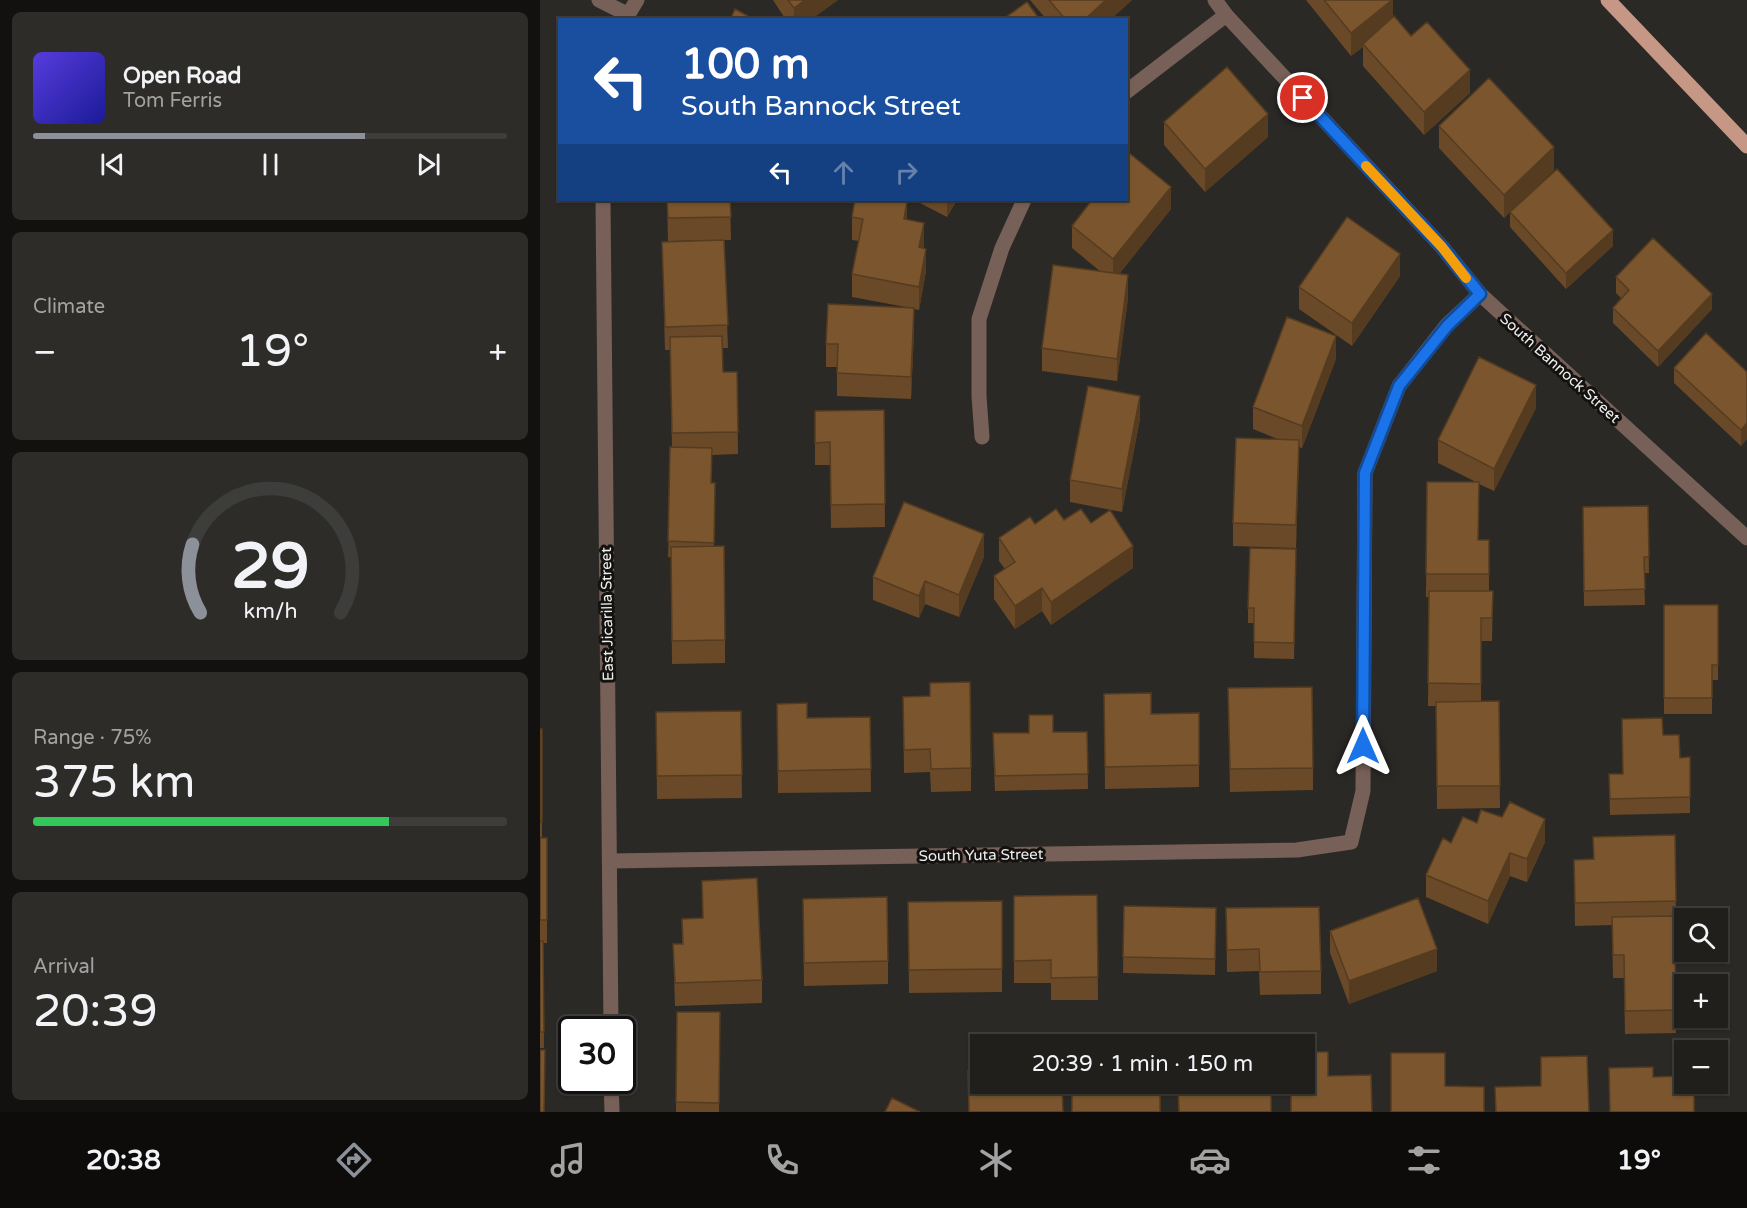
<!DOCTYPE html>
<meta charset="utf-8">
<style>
body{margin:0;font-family:"Varela Round",sans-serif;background:#2d2c29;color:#f1f3f6;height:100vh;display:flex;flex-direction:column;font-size:22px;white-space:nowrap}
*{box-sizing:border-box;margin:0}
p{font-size:20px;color:#a2a2a3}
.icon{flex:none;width:33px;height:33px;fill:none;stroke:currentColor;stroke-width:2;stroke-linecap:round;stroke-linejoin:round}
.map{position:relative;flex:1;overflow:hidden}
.details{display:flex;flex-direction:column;gap:12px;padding:12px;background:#12110f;width:540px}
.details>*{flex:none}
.hud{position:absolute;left:18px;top:18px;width:570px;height:183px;border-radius:0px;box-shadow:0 2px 4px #0004,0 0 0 2px #3d3d3b;background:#1a4fa0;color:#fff;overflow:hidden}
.fabs{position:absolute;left:1134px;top:908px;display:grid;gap:12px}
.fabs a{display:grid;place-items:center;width:54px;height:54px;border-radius:0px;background:#201f1c;box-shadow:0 2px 4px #0004,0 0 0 2px #3d3d3b;font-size:30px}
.speed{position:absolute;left:18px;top:1016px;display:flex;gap:12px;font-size:30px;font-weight:700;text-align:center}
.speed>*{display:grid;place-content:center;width:78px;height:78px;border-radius:50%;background:#201f1c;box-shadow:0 2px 4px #0004,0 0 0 2px #3d3d3b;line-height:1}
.speed .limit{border:3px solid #111;border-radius:9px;background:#fff;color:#111}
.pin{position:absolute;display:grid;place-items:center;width:51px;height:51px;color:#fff;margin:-26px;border:3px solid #fff;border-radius:50%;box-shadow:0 2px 6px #0007}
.me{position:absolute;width:66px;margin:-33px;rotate:0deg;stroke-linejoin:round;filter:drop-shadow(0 0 4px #0008)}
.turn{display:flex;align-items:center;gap:21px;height:126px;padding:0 24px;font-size:27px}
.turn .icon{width:78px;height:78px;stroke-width:2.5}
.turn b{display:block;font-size:42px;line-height:51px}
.lanes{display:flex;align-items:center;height:57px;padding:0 24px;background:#0003;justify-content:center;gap:30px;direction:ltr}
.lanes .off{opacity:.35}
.big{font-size:45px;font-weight:600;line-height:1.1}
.details .widget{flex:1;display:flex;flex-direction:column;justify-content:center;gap:9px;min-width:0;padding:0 21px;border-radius:9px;background:#2d2c29}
.details .dial{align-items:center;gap:0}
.dial svg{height:156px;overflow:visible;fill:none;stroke:#3d3d3b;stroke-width:7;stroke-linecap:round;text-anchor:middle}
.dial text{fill:#f1f3f6;stroke:none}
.song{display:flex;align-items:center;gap:18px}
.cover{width:72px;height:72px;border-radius:9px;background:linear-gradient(135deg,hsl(250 70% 55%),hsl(240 70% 35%))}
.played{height:6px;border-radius:3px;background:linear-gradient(90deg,#8c9099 70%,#3d3d3b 70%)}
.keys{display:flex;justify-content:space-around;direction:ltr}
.heat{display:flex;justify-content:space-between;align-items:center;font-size:33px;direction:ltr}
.charge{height:9px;border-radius:4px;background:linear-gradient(90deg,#34c759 75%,#3d3d3b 0)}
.trip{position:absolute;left:430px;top:1034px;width:345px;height:60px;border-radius:0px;background:#201f1c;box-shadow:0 2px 4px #0004,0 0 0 2px #3d3d3b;font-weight:600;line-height:60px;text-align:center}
.tabs{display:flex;height:96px;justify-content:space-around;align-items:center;background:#0d0c0b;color:#a2a2a3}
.tabs .icon{width:42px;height:42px}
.tabs .active{color:#8c9099}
.tabs b{font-size:27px;color:#f1f3f6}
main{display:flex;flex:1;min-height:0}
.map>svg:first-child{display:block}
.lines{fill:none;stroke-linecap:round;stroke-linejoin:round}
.minor{stroke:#776057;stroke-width:15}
.major{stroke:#c69784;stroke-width:15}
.wall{fill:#694927}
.shaded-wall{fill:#553c20}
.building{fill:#7a552d;stroke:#553c20;stroke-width:1.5}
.route-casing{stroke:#114b97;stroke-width:15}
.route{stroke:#1a73e8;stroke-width:10}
.slow{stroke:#f59e0b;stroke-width:10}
.labels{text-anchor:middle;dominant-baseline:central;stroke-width:6;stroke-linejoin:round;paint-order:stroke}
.street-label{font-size:15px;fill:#f0efed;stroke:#131211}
</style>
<main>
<section class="details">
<div class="widget">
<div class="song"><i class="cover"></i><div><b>Open Road</b><p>Tom Ferris</p></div></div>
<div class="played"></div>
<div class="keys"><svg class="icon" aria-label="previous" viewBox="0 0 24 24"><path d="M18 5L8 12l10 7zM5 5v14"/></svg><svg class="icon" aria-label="pause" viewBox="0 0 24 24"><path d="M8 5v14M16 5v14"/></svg><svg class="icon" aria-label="next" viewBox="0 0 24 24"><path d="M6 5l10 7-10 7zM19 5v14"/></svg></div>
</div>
<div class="widget"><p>Climate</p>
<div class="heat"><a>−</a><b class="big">19°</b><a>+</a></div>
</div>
<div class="widget dial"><svg viewBox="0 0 100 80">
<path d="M14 69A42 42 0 1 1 86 69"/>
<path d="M14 69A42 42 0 0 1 10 34" stroke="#8c9099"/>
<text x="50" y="56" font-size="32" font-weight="700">29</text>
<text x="50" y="72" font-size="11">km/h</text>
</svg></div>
<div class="widget"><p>Range · 75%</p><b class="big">375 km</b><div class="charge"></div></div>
<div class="widget"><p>Arrival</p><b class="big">20:39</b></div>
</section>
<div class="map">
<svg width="1207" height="1112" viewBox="0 0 1207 1112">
<rect width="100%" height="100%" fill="#2b2926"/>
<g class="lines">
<!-- minor -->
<path class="minor" d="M 59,0 L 87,14
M 675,0 L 686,15 L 902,247 L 940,294 L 1207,538
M 85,20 L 97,0
M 586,92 L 686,15
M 63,200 L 71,1029
M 442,437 L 439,396 L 439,319 L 462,248 L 484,200
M 70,861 L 757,850 L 811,842 L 823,791 L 825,473 L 859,386 L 907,325 L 940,294
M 71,1080 L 72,1112"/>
<!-- major -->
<path class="major" d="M 1068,0 L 1207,146"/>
</g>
<!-- wall -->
<path class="wall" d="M 233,0 L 298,0 L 270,20 L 246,20 Z
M 490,0 L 592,0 L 570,20 L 507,20 Z
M 766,0 L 853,0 L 853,17 L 930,93 L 884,135 L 823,66 L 823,47 L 811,56 Z
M 624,122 L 728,137 L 665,192 L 624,145 Z
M 899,126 L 1014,170 L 976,207 L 1073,246 L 1026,289 L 970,227 L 970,212 L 964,218 L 899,148 Z
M 127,200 L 190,200 L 191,240 L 184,240 L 188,348 L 182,348 L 183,372 L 197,372 L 198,454 L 172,455 L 171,483 L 175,483 L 174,546 L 185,640 L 185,663 L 132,664 L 131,557 L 128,557 L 132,447 L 130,350 L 125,350 L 122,242 L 172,240 L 128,241 Z
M 374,200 L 417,200 L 407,217 Z
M 631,209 L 579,274 L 588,298 L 577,381 L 502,371 L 502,348 L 561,272 L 532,248 L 532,226 Z
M 312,217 L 367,220 L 384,246 L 384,248 L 386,271 L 379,310 L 374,309 L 374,331 L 371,399 L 297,396 L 297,367 L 286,367 L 286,344 L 371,308 L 312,297 L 312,274 L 319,241 L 312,240 Z
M 860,276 L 812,346 L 759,309 L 759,287 Z
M 1076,277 L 1172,309 L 1118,367 L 1073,323 L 1073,308 L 1081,298 L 1076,293 Z
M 796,359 L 762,448 L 759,447 L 756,548 L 693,546 L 693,523 L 740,440 L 713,429 L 713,407 Z
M 1134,368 L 1207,372 L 1207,439 L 1201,446 L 1134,383 Z
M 996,408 L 954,491 L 939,484 L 938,540 L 949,540 L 949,591 L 953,591 L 952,641 L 941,641 L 941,701 L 959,701 L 960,808 L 897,809 L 896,706 L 888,706 L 889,597 L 886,597 L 887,482 L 936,482 L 898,463 L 898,440 Z
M 344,410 L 345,527 L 291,528 L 290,465 L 275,465 L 275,411 Z
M 600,419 L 582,512 L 530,502 L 530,480 Z
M 1108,506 L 1109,573 L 1104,573 L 1105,605 L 1044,606 L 1043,507 Z
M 524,520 L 551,523 L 593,568 L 511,625 L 502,611 L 475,629 L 454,599 L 454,576 L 465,569 L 459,561 L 459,538 L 495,524 Z
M 756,549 L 754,659 L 714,658 L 714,623 L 708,623 L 708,608 Z
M 444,557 L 419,617 L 385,604 L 379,618 L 333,600 L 333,577 Z
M 1124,605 L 1178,605 L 1178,680 L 1172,680 L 1172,714 L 1124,714 Z
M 390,683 L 431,768 L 431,791 L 391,792 L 390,772 L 364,773 L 363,697 L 390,696 Z
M 688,688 L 773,768 L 773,790 L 690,792 Z
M 564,694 L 611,714 L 659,713 L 659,787 L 565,789 Z
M 237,704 L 267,718 L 330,717 L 331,792 L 238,793 Z
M 201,711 L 202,798 L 117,799 L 116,712 Z
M 0,729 L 2,729 L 2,837 L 0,837 Z
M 547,732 L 548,789 L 455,791 L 453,749 L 489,733 Z
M 1123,735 L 1140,758 L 1150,757 L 1150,813 L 1070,815 L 1069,774 L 1083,774 Z
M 937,823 L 1005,842 L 987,882 L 970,876 L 948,924 L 886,897 L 886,875 L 911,843 Z
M 1135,835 L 1136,924 L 1134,924 L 1136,1033 L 1085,1034 L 1084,978 L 1073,978 L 1072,925 L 1035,926 L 1034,860 L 1053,859 L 1053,837 Z
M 0,838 L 7,838 L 7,943 L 3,943 L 4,1048 L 0,1048 Z
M 162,881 L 222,980 L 222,1003 L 135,1006 L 133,944 L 142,944 L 142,919 L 163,918 Z
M 557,895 L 558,1000 L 511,1000 L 511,983 L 474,983 L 474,896 Z
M 263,899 L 348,961 L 348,984 L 264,986 Z
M 462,901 L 462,992 L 369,993 L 368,902 Z
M 584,906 L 676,908 L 675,975 L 583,973 Z
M 686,908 L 781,971 L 781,994 L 720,995 L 719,971 L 687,972 Z
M 790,931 L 897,971 L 809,1004 L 790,953 Z
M 137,1012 L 180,1012 L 179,1112 L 136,1112 Z"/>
<!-- shaded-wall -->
<path class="shaded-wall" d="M 265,0 L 298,0 L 270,20 L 254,20 L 254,8 Z
M 566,0 L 592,0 L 570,20 L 544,20 Z
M 853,0 L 853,22 L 823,44 L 823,47 L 811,56 L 811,33 Z
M 930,70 L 930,93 L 884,135 L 884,112 Z
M 728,114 L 728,137 L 665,192 L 665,169 Z
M 1014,147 L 1014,170 L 964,218 L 964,195 Z
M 631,187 L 631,209 L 573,282 L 573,259 Z
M 407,200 L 417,200 L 407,217 Z
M 367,201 L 367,224 L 364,219 Z
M 384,223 L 384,246 L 379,270 L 379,247 Z
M 1073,230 L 1073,246 L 1026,289 L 1026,273 Z
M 386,249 L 386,271 L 379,310 L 379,287 Z
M 860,254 L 860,276 L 812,346 L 812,323 Z
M 588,275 L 588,298 L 577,381 L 577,359 Z
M 1172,294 L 1172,309 L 1118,367 L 1118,351 Z
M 374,308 L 374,331 L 371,399 L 371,377 Z
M 796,336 L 796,359 L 762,448 L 762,426 Z
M 996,385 L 996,408 L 954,491 L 954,469 Z
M 600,396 L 600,419 L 582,512 L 582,489 Z
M 1207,423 L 1207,439 L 1201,446 L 1201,430 Z
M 759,440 L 759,463 L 756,548 L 756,525 Z
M 444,534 L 444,557 L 419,617 L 419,595 Z
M 593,546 L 593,568 L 511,625 L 511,602 Z
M 385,581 L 385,604 L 379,618 L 379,596 Z
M 502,588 L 502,611 L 475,629 L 475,606 Z
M 1005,819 L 1005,842 L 987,882 L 987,859 Z
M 970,853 L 970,876 L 948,924 L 948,901 Z
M 897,949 L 897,971 L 809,1004 L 809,981 Z"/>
<!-- building -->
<path class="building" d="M 248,0 L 265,0 L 254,8 Z
M 509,0 L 566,0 L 544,20 L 526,20 Z
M 784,0 L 852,0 L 811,33 Z
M 487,2 L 500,20 L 462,20 Z
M 195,9 L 215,20 L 190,20 Z
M 854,16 L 871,36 L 887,22 L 930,70 L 884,112 L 823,44 Z
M 687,67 L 728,114 L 665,169 L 624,122 Z
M 949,78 L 1014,147 L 964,195 L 899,126 Z
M 589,153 L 631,187 L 573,259 L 532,226 L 552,200 L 586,200 L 586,157 Z
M 1017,169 L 1073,230 L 1026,273 L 970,212 Z
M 127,200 L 190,200 L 191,217 L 128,218 Z
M 315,200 L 359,200 L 367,201 L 364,219 L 384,223 L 379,247 L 386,249 L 379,287 L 312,274 L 323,219 L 312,217 Z
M 807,217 L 860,254 L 812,323 L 759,287 Z
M 1113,238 L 1172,294 L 1118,351 L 1073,308 L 1089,290 L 1076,277 Z
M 184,240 L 188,325 L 125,327 L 122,242 Z
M 513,265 L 588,275 L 577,359 L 502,348 Z
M 288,304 L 374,308 L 371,377 L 297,373 L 298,344 L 286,344 Z
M 747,317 L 796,336 L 762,426 L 713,407 Z
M 1166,333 L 1207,372 L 1207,423 L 1201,430 L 1134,368 Z
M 182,336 L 183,372 L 197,372 L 198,432 L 132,433 L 130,337 Z
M 939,357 L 996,385 L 954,469 L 898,440 Z
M 548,386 L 600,396 L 582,489 L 530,480 Z
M 344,410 L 345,504 L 291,505 L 290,442 L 275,443 L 275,411 Z
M 696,438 L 759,440 L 756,525 L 693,523 Z
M 130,447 L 172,448 L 171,483 L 175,483 L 174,543 L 128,541 Z
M 887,482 L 939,482 L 938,540 L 949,540 L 949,574 L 886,574 Z
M 364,502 L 444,534 L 419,595 L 385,581 L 379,596 L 333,577 Z
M 1108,506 L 1109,557 L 1104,557 L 1105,589 L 1044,591 L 1043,507 Z
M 516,509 L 524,520 L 541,509 L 551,523 L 570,510 L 593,546 L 511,602 L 502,588 L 475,606 L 454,576 L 475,562 L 459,538 L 490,517 L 495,524 Z
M 184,546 L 185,640 L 132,641 L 131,547 Z
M 710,548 L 756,549 L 754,643 L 714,642 L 714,608 L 708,608 Z
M 889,591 L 953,591 L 952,618 L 941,618 L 941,684 L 888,683 Z
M 1124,605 L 1178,605 L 1178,665 L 1172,665 L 1172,698 L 1124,698 Z
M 430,682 L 431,768 L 391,769 L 390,749 L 364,750 L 363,697 L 390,696 L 390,683 Z
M 772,687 L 773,768 L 690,769 L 688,688 Z
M 611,693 L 611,714 L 659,713 L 659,765 L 565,767 L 564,694 Z
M 959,701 L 960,786 L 897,786 L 896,702 Z
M 267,703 L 267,718 L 330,717 L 331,769 L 238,771 L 237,704 Z
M 201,711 L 202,775 L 117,776 L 116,712 Z
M 489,715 L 513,715 L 513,732 L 547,732 L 548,774 L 455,776 L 453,733 L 489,733 Z
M 1122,718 L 1123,735 L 1139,735 L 1140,758 L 1150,757 L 1150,797 L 1070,799 L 1069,774 L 1083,774 L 1082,719 Z
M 0,729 L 2,729 L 2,822 L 0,822 Z
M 970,802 L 1005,819 L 987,859 L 970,853 L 948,901 L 886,875 L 903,838 L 911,843 L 923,817 L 937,823 L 941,810 L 962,817 Z
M 1135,835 L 1136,901 L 1035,903 L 1034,860 L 1054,859 L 1053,837 Z
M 0,838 L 7,838 L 7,920 L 0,920 Z
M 217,878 L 222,980 L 135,983 L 133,944 L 143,944 L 142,919 L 163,918 L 162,881 Z
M 557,895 L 558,977 L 511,978 L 511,960 L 474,961 L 474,896 Z
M 347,897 L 348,961 L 264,963 L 263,899 Z
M 878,898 L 897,949 L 809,981 L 790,931 Z
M 462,901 L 462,969 L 369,970 L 368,902 Z
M 584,906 L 676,908 L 675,959 L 583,957 Z
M 779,907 L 781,971 L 720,972 L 719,949 L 687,950 L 686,908 Z
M 1134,916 L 1136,1010 L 1085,1011 L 1084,955 L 1073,955 L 1072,917 Z
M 0,941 L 3,941 L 4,1032 L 0,1032 Z
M 137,1012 L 180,1012 L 179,1103 L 136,1102 Z
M 0,1050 L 5,1050 L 4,1112 L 0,1112 Z
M 765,1052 L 788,1052 L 788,1076 L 831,1075 L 832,1112 L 751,1112 L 751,1083 L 765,1083 Z
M 851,1053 L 905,1053 L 905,1086 L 944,1087 L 944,1112 L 851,1112 Z
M 1047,1056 L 1049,1112 L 956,1112 L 955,1087 L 1001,1086 L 1001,1057 Z
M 1113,1067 L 1113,1077 L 1144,1076 L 1144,1083 L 1154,1083 L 1154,1112 L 1070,1112 L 1069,1068 Z
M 441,1070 L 441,1083 L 522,1083 L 523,1112 L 429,1112 L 428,1071 Z
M 532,1083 L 620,1083 L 620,1112 L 532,1112 Z
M 731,1083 L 731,1112 L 639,1112 L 638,1084 Z
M 352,1098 L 380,1112 L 345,1112 Z"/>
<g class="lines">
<defs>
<path id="route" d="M 763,98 L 902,247 L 940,294 L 907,326 L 859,386 L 825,473 L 823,746"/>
</defs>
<!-- route casing -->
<use href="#route" class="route-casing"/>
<!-- route -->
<use href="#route" class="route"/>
<!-- slow -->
<path class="slow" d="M 826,166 L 902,247 L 926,278"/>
</g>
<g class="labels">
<!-- street labels -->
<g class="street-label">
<text transform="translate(1020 368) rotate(42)">South Bannock Street</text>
<text transform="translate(67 614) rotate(-91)">East Jicarilla Street</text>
<text transform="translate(441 855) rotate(-1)">South Yuta Street</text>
</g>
</g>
</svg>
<div class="fabs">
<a><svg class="icon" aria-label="search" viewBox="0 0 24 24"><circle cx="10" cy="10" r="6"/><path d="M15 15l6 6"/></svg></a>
<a>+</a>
<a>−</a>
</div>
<div class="speed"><div class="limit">30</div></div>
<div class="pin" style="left:763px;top:98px;background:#d93025"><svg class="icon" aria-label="arrive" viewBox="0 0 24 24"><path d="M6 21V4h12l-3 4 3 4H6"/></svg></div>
<svg class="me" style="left:823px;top:746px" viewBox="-20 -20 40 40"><path d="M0-17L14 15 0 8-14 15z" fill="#1a73e8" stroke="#fff" stroke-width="4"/></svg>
<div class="trip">20:39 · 1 min · 150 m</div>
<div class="hud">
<div class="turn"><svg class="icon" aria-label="left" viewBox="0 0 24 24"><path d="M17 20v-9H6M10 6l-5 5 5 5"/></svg><div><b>100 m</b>South Bannock Street</div></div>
<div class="lanes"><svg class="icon" aria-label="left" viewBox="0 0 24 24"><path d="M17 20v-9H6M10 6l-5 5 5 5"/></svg><svg class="icon off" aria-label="ahead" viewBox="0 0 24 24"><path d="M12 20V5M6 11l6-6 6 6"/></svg><svg class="icon off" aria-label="right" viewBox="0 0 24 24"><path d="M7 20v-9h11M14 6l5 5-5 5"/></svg></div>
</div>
</div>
</main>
<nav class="tabs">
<b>20:38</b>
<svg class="icon active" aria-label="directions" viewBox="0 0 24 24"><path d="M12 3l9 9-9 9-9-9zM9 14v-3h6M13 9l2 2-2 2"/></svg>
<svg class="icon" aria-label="music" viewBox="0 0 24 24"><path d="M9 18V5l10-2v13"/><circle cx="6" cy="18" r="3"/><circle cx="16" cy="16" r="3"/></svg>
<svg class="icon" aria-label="phone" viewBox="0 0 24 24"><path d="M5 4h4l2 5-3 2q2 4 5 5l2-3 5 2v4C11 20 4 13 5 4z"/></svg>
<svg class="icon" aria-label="climate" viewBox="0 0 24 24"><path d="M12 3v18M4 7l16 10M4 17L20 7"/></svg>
<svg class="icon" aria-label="car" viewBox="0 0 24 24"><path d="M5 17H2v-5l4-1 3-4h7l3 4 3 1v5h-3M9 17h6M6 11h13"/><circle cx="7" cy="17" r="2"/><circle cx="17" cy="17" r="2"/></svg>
<svg class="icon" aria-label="filters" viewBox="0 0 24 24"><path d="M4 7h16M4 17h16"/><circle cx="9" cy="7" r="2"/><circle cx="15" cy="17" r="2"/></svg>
<b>19°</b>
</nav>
